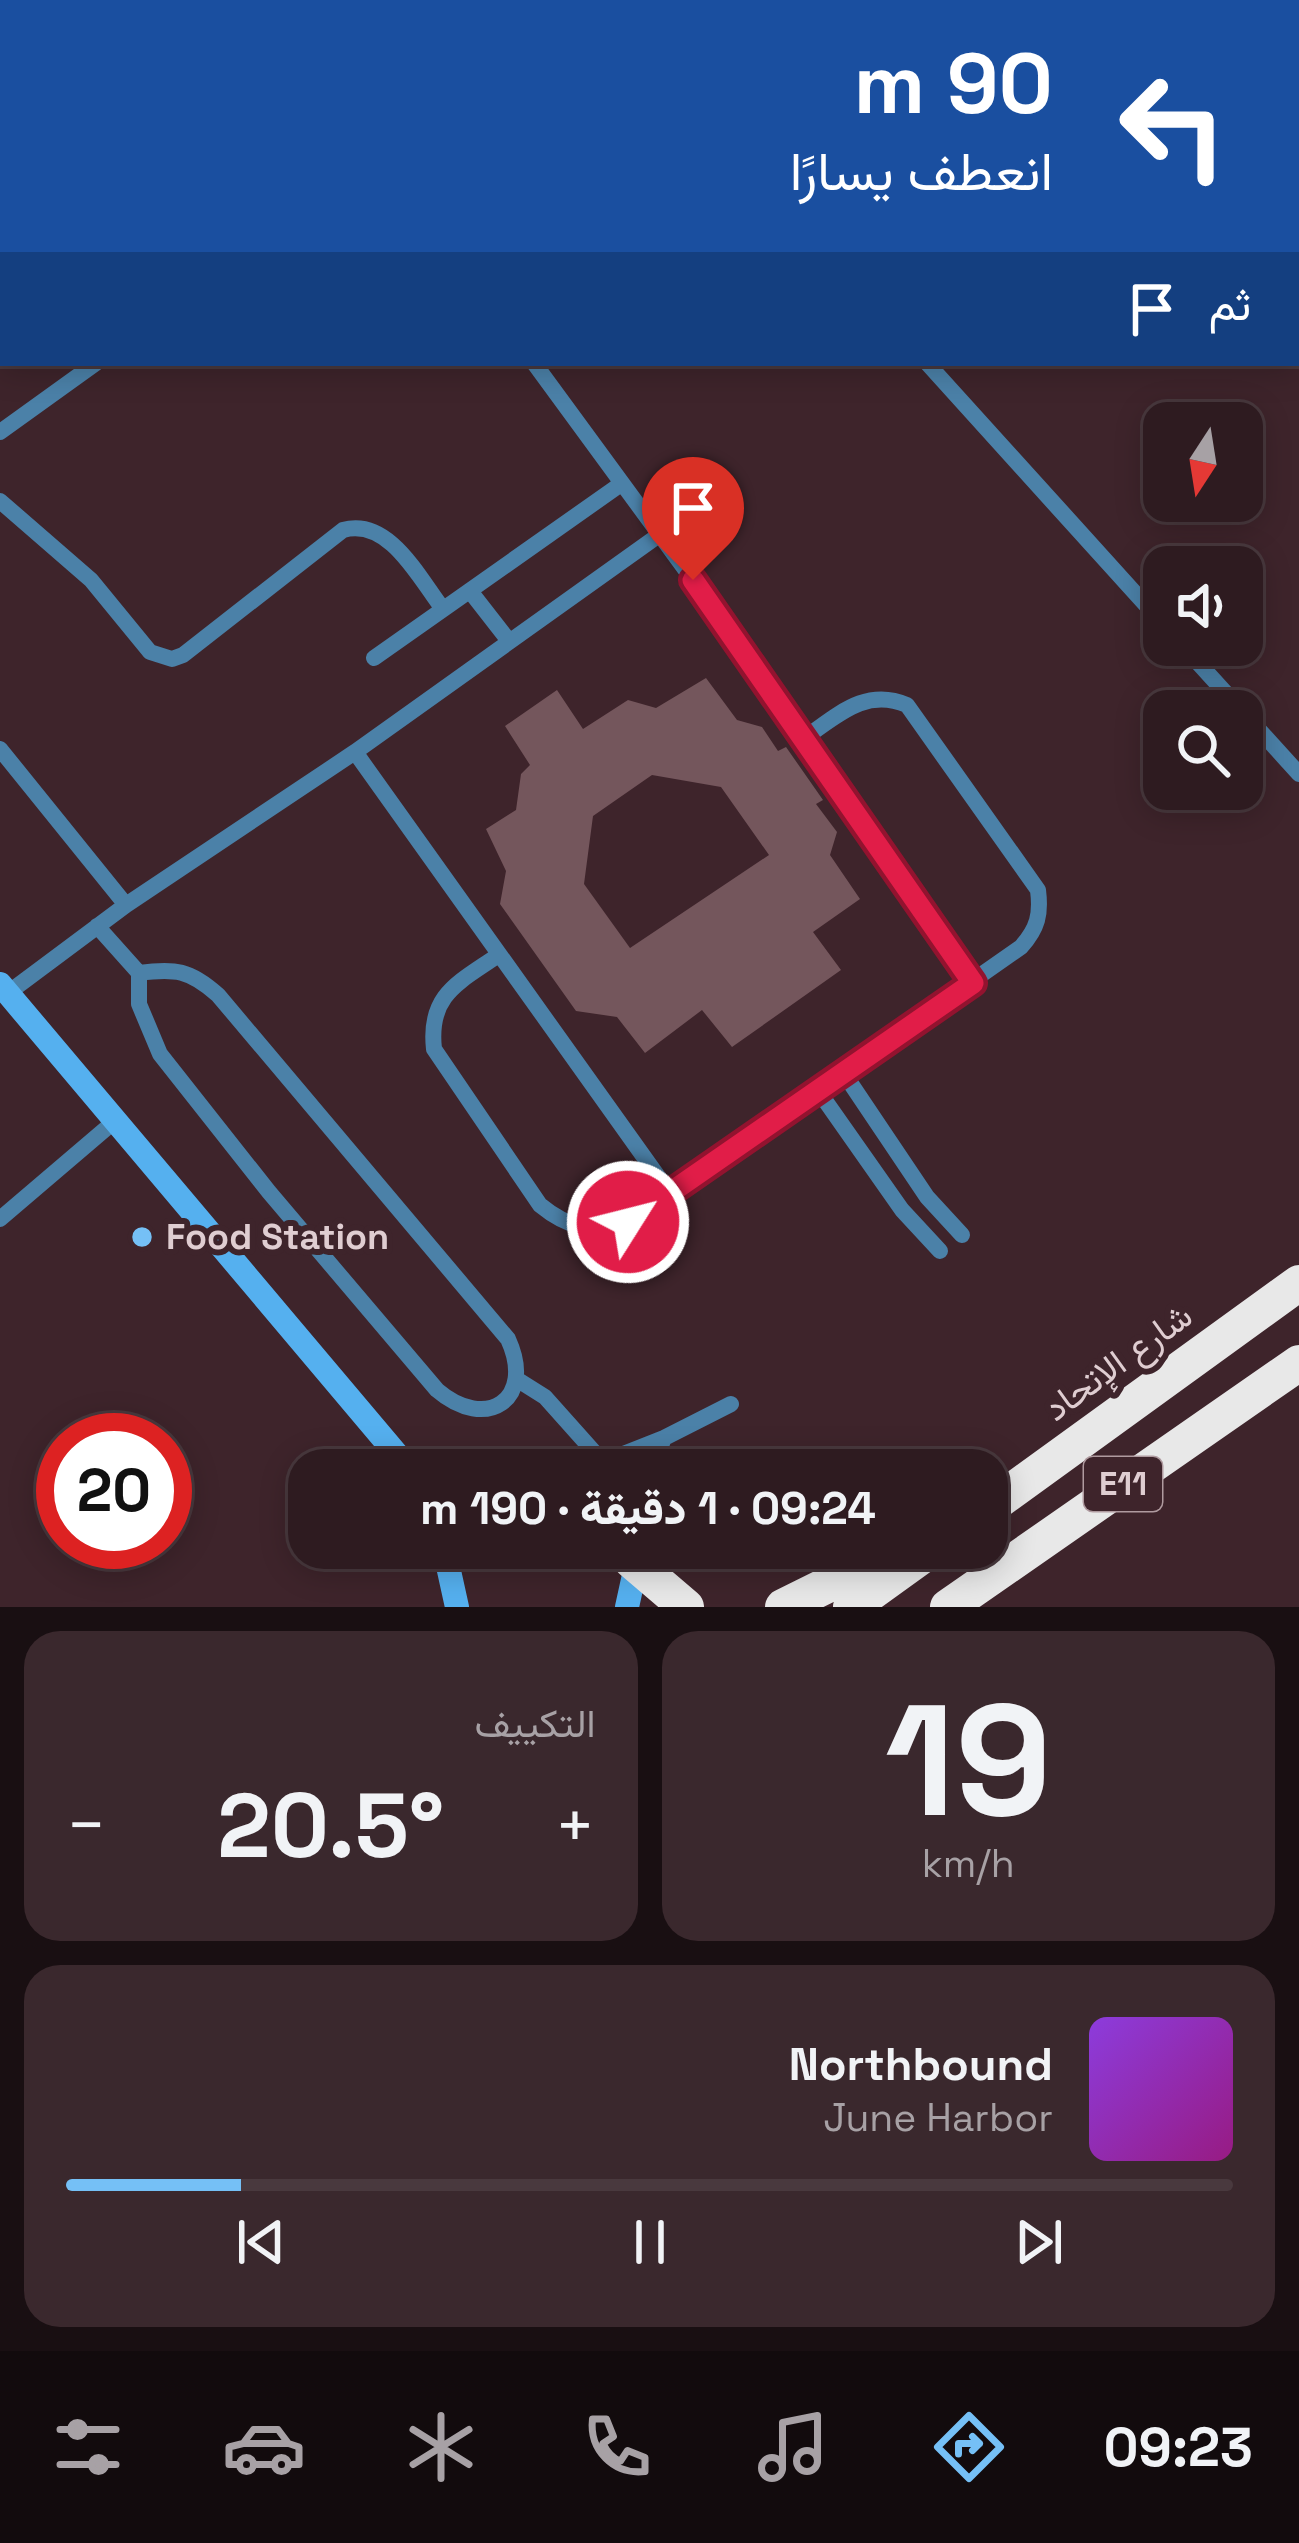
<!DOCTYPE html>
<html lang="ar">
<meta charset="utf-8">
<style>
body{margin:0;font-family:"Space Grotesk",Vazirmatn,sans-serif;background:#3a282d;color:#f1f3f6;direction:rtl;height:100vh;display:flex;flex-direction:column;font-size:45px;white-space:nowrap}
*{box-sizing:border-box;margin:0}
p{font-size:39px;color:#a7a1a5}
.icon{flex:none;width:66px;height:66px;fill:none;stroke:currentColor;stroke-width:2;stroke-linecap:round;stroke-linejoin:round}
.map{position:relative;height:1607px;overflow:hidden;direction:ltr}
.drawer{display:flex;flex-direction:column;gap:24px;padding:24px;background:#190f12;flex:1}
.drawer>*{flex:none}
.banner{position:absolute;left:0px;top:0px;width:1299px;height:366px;box-shadow:0 6px 30px #0003,0 0 0 3px #49393e;direction:rtl;background:#1a4fa0;color:#fff;overflow:hidden}
.needle{width:78px;rotate:192deg}
.fabs{position:absolute;left:1143px;top:402px;display:grid;gap:24px}
.fabs a{display:grid;place-items:center;width:120px;height:120px;border-radius:24px;background:#2e1b20;box-shadow:0 6px 30px #0003,0 0 0 3px #49393e;font-size:60px}
.speed{position:absolute;left:36px;top:1413px;display:flex;gap:24px;font-size:60px;font-weight:700;text-align:center}
.speed>*{display:grid;place-content:center;width:156px;height:156px;border-radius:50%;background:#2e1b20;box-shadow:0 6px 30px #0003,0 0 0 3px #49393e;line-height:1}
.speed .limit{border:18px solid #d22;background:#fff;color:#111}
.pin{position:absolute;display:grid;place-items:center;width:102px;height:102px;color:#fff;margin:-123px -51px;border-radius:50% 50% 50% 0;rotate:-45deg;box-shadow:0 0 12px #0007}
.pin .icon{rotate:45deg}
.me{position:absolute;width:132px;margin:-66px;rotate:54deg;stroke-linejoin:round;filter:drop-shadow(0 0 9px #0008)}
.turn{display:flex;align-items:center;gap:42px;height:252px;padding:0 48px;font-size:54px}
.turn .icon{width:156px;height:156px;stroke-width:2.5}
.turn b{display:block;font-size:84px;line-height:102px}
.then{display:flex;align-items:center;height:114px;padding:0 48px;background:#0003;gap:24px;font-size:45px}
.big{font-size:90px;font-weight:800;line-height:1.1}
.drawer .widget{flex:1;display:flex;flex-direction:column;justify-content:center;gap:18px;min-width:0;padding:0 42px;border-radius:36px;background:#3a282d}
.drawer .dial{align-items:center;gap:0}
.dial b{font-size:156px;line-height:1}
.song{display:flex;align-items:center;gap:36px}
.cover{width:144px;height:144px;border-radius:18px;background:linear-gradient(135deg,hsl(270 70% 55%),hsl(310 70% 35%))}
.played{height:12px;border-radius:6px;background:linear-gradient(90deg,#75c0f6 15%,#49393e 15%)}
.keys{display:flex;justify-content:space-around;direction:ltr}
.heat{display:flex;justify-content:space-between;align-items:center;font-size:66px;direction:ltr}
.drawer .tiles{flex:1;display:grid;gap:24px;grid-template-columns:1fr 1fr}
.widget:last-child{grid-column:span 2}
.trip{position:absolute;left:288px;top:1449px;width:720px;height:120px;border-radius:36px;background:#2e1b20;box-shadow:0 6px 30px #0003,0 0 0 3px #49393e;font-weight:800;line-height:120px;text-align:center;direction:rtl}
.tab-bar{display:flex;height:192px;justify-content:space-around;align-items:center;background:#120b0d;color:#a7a1a5}
.tab-bar .icon{width:84px;height:84px}
.tab-bar .current{color:#75c0f6}
.tab-bar b{font-size:54px;color:#f1f3f6}
.map>svg:first-child{display:block}
.building{fill:#74565c;fill-rule:evenodd}
.lines{fill:none;stroke-linecap:round;stroke-linejoin:round}
.lane{stroke:#4b81a8;stroke-width:16}
.secondary{stroke:#55b0ef;stroke-width:24}
.highway{stroke:#e8e8e8;stroke-width:36}
.route-casing{stroke:#92132f;stroke-width:30}
.route{stroke:#e11d48;stroke-width:21}
.poi-dot{fill:#75c0f6;stroke:#3e242b;stroke-width:4.5}
.labels{text-anchor:middle;dominant-baseline:central;stroke-width:12;stroke-linejoin:round;paint-order:stroke}
.shield{fill:#3e242b;stroke:#af9a9f;stroke-width:3}
.shield-label{font-size:33px;font-weight:bold;fill:#dfcdd1}
.poi-label{font-size:36px;font-weight:bold;fill:#dfcdd1;stroke:#3e242b;text-anchor:start}
.street-label{font-size:36px;fill:#dfcdd1;stroke:#3e242b}
</style>
<div class="map">
<svg width="1299" height="1607" viewBox="0 0 1299 1607">
<rect width="100%" height="100%" fill="#3e242b"/>
<!-- building -->
<path class="building" d="M 706,678 L 737,720 L 762,727 L 778,751 L 786,747 L 823,800 L 816,804 L 837,832 L 830,855 L 860,899 L 813,932 L 841,970 L 732,1047 L 702,1010 L 645,1053 L 617,1017 L 576,1011 L 500,904 L 506,871 L 486,829 L 516,810 L 521,774 L 530,765 L 505,726 L 557,690 L 583,729 L 628,700 L 656,708 ZM 652,775 L 721,787 L 769,855 L 630,948 L 584,884 L 593,816 Z"/>
<g class="lines">
<!-- lane -->
<path class="lane" d="M 266,0 L 268,3
M 635,0 L 638,3
M 36,3 L 40,0
M 0,31 L 3,28
M 0,74 L 3,78
M 0,107 L 3,105
M 0,215 L 3,213
M 534,363 L 693,580 L 973,983
M 927,363 L 1164,625
M 0,432 L 96,363
M 0,501 L 91,580 L 150,652 L 172,659 L 183,655 L 343,530 C 389,517 419,578 443,609
M 470,591 L 509,641
M 1182,645 L 1242,711
M 374,658 L 621,484
M 1242,711 L 1299,774
M 0,749 L 126,905
M 355,752 L 669,1192
M 97,926 L 139,973 L 139,1004 L 160,1054 L 269,1192 L 437,1390 C 486,1432 536,1400 508,1339 L 218,995 C 190,970 175,968 139,973
M 497,956 C 458,983 428,995 434,1049 L 540,1205 C 568,1228 593,1234 628,1222 L 1021,947 C 1038,928 1041,914 1038,890 L 907,705 C 865,687 837,716 803,739
M 8,993 L 126,905 L 355,752 L 659,535
M 843,1072 L 927,1197 L 962,1235
M 817,1089 L 902,1210 L 940,1251
M 0,1219 L 116,1120
M 518,1380 L 545,1397 L 603,1462
M 583,1470 L 664,1438 L 731,1404
M 652,1470 L 664,1438"/>
<!-- secondary -->
<path class="secondary" d="M 0,984 L 410,1470
M 444,1548 L 457,1607
M 627,1607 L 634,1575 L 631,1556"/>
<!-- highway -->
<path class="highway" d="M 987,1509 L 1299,1283
M 631,1560 L 686,1607
M 783,1607 L 902,1548
M 851,1607 L 933,1548
M 948,1607 L 1299,1363"/>
</g>
<g class="lines">
<defs>
<path id="route" d="M 628,1222 L 973,983 L 693,580"/>
</defs>
<!-- route casing -->
<use href="#route" class="route-casing"/>
<!-- route -->
<use href="#route" class="route"/>
</g>
<!-- markers -->
<circle class="poi-dot" cx="142" cy="1237" r="12"/>
<g class="labels">
<!-- shield labels -->
<rect class="shield" x="1084" y="1457" width="78" height="54" rx="9"/>
<g class="shield-label">
<text x="1123" y="1484">E11</text>
</g>
<!-- poi labels -->
<g class="poi-label">
<text x="166" y="1237">Food Station</text>
</g>
<!-- street labels -->
<g class="street-label">
<text transform="translate(1118 1362) rotate(-36)">شارع الإتحاد</text>
</g>
</g>
</svg>
<div class="fabs">
<a><svg class="needle" viewBox="-14 -14 28 28"><path d="M0-13l5 13h-10z" fill="#e53935"/><path d="M0 13l5-13h-10z" fill="#a7a1a5"/></svg></a>
<a><svg class="icon" aria-label="sound" viewBox="0 0 24 24"><path d="M4 9h4l5-4v14l-5-4H4zM17 9q2 3 0 6"/></svg></a>
<a><svg class="icon" aria-label="search" viewBox="0 0 24 24"><circle cx="10" cy="10" r="6"/><path d="M15 15l6 6"/></svg></a>
</div>
<div class="speed"><div class="limit">20</div></div>
<div class="pin" style="left:693px;top:580px;background:#d93025"><svg class="icon" aria-label="arrive" viewBox="0 0 24 24"><path d="M6 21V4h12l-3 4 3 4H6"/></svg></div>
<svg class="me" style="left:628px;top:1222px" viewBox="-20 -20 40 40"><circle r="17" fill="#e11d48" stroke="#fff" stroke-width="3"/><path d="M0-11L8 9 0 5-8 9z" fill="#fff"/></svg>
<div class="trip">09:24 · 1 دقيقة · 190 m</div>
<div class="banner">
<div class="turn"><svg class="icon" aria-label="left" viewBox="0 0 24 24"><path d="M17 20v-9H6M10 6l-5 5 5 5"/></svg><div><b>90 m</b>انعطف يسارًا</div></div>
<div class="then">ثم<svg class="icon" aria-label="arrive" viewBox="0 0 24 24"><path d="M6 21V4h12l-3 4 3 4H6"/></svg></div>
</div>
</div>
<section class="drawer">
<div class="tiles">
<div class="widget dial"><b>19</b><p>km/h</p></div>
<div class="widget"><p>التكييف</p>
<div class="heat"><a>−</a><b class="big">20.5°</b><a>+</a></div>
</div>
<div class="widget">
<div class="song"><i class="cover"></i><div><b>Northbound</b><p>June Harbor</p></div></div>
<div class="played"></div>
<div class="keys"><svg class="icon" aria-label="previous" viewBox="0 0 24 24"><path d="M18 5L8 12l10 7zM5 5v14"/></svg><svg class="icon" aria-label="pause" viewBox="0 0 24 24"><path d="M8 5v14M16 5v14"/></svg><svg class="icon" aria-label="next" viewBox="0 0 24 24"><path d="M6 5l10 7-10 7zM19 5v14"/></svg></div>
</div>
</div>
</section>
<nav class="tab-bar">
<b>09:23</b>
<svg class="icon current" aria-label="directions" viewBox="0 0 24 24"><path d="M12 3l9 9-9 9-9-9zM9 14v-3h6M13 9l2 2-2 2"/></svg>
<svg class="icon" aria-label="music" viewBox="0 0 24 24"><path d="M9 18V5l10-2v13"/><circle cx="6" cy="18" r="3"/><circle cx="16" cy="16" r="3"/></svg>
<svg class="icon" aria-label="phone" viewBox="0 0 24 24"><path d="M5 4h4l2 5-3 2q2 4 5 5l2-3 5 2v4C11 20 4 13 5 4z"/></svg>
<svg class="icon" aria-label="climate" viewBox="0 0 24 24"><path d="M12 3v18M4 7l16 10M4 17L20 7"/></svg>
<svg class="icon" aria-label="car" viewBox="0 0 24 24"><path d="M5 17H2v-5l4-1 3-4h7l3 4 3 1v5h-3M9 17h6M6 11h13"/><circle cx="7" cy="17" r="2"/><circle cx="17" cy="17" r="2"/></svg>
<svg class="icon" aria-label="filters" viewBox="0 0 24 24"><path d="M4 7h16M4 17h16"/><circle cx="9" cy="7" r="2"/><circle cx="15" cy="17" r="2"/></svg>
</nav>
